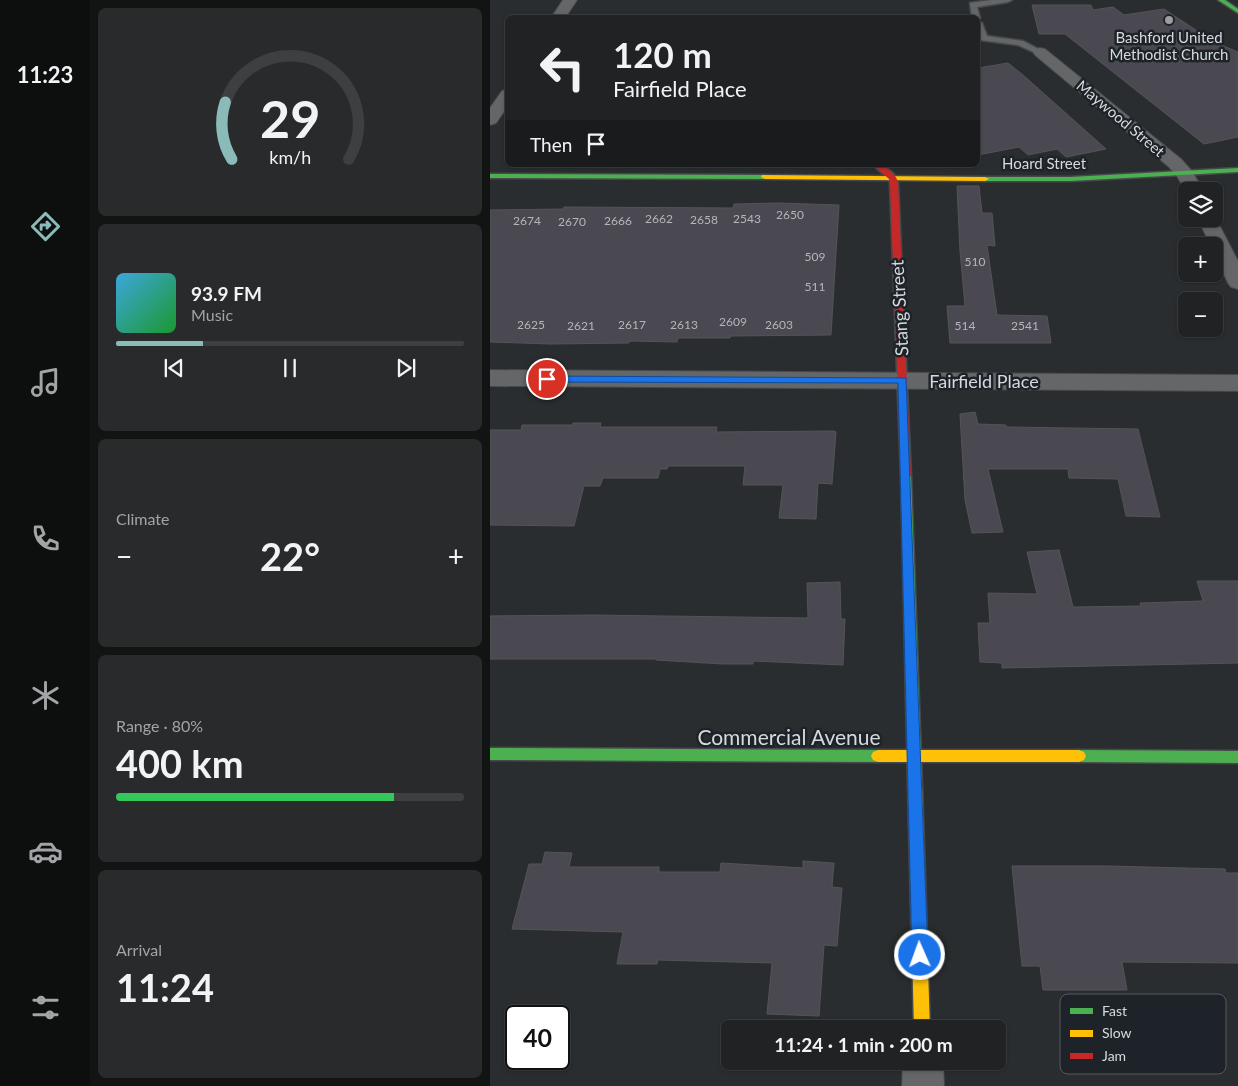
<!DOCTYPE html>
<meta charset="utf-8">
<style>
body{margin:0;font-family:Lato,sans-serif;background:#282a2b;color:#f1f3f6;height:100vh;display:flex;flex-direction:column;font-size:19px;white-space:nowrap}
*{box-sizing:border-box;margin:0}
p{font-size:16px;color:#a2a4a6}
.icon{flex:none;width:28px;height:28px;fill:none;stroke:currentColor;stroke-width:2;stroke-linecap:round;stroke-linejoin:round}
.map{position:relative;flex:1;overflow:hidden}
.sheet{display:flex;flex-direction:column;gap:8px;padding:8px;background:#121313;width:400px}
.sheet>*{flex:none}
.hud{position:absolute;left:15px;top:15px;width:475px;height:152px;border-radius:8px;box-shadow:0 1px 4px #0004,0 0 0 1px #3d3f41;background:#202223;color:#f1f3f6;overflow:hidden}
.tools{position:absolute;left:688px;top:182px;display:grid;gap:10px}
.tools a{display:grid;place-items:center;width:45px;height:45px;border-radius:8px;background:#202223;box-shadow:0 1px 4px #0004,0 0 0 1px #3d3f41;font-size:25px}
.speed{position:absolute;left:15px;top:1005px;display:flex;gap:10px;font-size:25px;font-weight:700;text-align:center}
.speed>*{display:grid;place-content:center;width:65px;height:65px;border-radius:50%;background:#202223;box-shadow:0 1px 4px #0004,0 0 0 1px #3d3f41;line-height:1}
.speed .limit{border:2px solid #111;border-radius:8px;background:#fff;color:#111}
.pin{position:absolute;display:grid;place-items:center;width:42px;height:42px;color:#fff;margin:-21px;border:2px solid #fff;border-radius:50%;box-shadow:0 1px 5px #0007}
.me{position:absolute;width:55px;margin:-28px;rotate:358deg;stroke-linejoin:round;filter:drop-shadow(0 0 4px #0008)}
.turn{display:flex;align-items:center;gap:18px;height:105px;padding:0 25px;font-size:22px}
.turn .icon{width:65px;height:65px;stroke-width:2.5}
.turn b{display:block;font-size:35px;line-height:42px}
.then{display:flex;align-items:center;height:48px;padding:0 25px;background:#0003;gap:10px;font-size:19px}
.big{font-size:38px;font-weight:700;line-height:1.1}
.sheet .tile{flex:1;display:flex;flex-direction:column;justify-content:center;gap:8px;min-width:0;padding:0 18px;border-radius:8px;background:#282a2b}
.sheet .dial{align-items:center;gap:0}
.dial svg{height:130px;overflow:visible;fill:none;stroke:#3d3f41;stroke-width:7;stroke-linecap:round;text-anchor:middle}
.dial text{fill:#f1f3f6;stroke:none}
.song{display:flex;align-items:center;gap:15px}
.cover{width:60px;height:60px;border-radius:8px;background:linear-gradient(135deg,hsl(200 70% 55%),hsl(130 70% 35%))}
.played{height:5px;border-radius:2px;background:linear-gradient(90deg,#8bbbb9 25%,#3d3f41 25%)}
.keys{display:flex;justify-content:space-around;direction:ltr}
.heat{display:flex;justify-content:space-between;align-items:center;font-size:28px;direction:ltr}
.charge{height:8px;border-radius:4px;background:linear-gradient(90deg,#34c759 80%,#3d3f41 0)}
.trip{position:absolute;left:231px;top:1020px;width:285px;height:50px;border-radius:8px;background:#202223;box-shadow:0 1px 4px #0004,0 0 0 1px #3d3f41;font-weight:700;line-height:50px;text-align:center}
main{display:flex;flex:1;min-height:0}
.tabs{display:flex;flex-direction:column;width:90px;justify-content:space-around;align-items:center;background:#0d0e0e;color:#a2a4a6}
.tabs .icon{width:35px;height:35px}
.tabs .active{color:#8bbbb9}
.tabs b{font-size:22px;color:#f1f3f6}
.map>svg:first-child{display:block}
.building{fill:#4a4952;stroke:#535457}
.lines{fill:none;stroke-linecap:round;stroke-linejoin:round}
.lane-casing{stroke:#46494b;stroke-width:3}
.street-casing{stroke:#46494b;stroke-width:2}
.fast-casing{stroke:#46494b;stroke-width:3}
.slow-casing{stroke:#46494b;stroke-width:3}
.jam-casing{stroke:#46494b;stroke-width:3}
.lane{fill:#646668;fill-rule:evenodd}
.street{fill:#646668;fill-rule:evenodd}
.fast{fill:#4caf50;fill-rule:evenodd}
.slow{fill:#ffc107;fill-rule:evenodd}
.jam{fill:#c62828;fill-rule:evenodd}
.route{fill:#1a73e8;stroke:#114b97}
.poi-dot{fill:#9a9da1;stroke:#1d2328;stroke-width:2}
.labels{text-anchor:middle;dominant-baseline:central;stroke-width:5;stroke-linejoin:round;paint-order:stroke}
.far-number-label{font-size:12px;fill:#b3b6bb}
.far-poi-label{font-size:15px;fill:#d6dade;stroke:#1d2328}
.far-street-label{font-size:15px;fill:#d6dade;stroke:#1d2328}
.street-label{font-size:18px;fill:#d6dade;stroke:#1d2328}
.near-street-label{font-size:21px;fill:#d6dade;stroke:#1d2328}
.key{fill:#1d2328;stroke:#545a5f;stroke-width:1}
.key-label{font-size:14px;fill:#d6dade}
</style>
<main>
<nav class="tabs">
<b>11:23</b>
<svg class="icon active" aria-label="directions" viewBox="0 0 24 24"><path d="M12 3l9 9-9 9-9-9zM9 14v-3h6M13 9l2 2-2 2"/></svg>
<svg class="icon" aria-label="music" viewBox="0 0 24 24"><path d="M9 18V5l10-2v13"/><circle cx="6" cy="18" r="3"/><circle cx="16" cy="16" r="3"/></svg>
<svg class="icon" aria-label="phone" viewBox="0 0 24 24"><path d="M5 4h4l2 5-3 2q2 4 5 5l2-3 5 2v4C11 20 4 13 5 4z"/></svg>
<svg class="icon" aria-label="climate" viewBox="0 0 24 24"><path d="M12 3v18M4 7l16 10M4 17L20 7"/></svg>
<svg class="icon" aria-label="car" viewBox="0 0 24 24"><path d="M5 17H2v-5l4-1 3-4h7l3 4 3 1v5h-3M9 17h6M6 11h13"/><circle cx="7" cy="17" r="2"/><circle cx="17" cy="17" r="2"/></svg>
<svg class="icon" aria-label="filters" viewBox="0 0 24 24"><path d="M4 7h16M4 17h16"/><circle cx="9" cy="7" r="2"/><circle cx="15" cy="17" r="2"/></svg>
</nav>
<section class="sheet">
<div class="tile dial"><svg viewBox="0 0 100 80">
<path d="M14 69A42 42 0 1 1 86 69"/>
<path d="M14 69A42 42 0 0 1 10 34" stroke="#8bbbb9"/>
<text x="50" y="56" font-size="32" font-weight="700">29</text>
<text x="50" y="72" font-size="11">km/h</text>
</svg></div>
<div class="tile">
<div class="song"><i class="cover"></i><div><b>93.9 FM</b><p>Music</p></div></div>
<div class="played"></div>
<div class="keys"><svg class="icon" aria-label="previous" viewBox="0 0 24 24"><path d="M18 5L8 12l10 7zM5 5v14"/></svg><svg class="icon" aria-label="pause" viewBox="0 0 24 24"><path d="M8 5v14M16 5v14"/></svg><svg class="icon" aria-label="next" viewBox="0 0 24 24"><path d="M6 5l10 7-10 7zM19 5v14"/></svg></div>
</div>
<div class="tile"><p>Climate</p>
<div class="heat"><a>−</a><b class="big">22°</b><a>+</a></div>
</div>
<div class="tile"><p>Range · 80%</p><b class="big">400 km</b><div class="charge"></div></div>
<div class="tile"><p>Arrival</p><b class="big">11:24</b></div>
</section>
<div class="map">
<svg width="748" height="1086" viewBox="0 0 748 1086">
<rect width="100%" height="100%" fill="#2a2d2f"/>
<!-- building -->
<path class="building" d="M 542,5 L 601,5 L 603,10 L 623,7 L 634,15 L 674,9 L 724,42 L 748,52 L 748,137 L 714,144 L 575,34 L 549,34 Z
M 518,63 L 533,75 L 616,149 L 576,157 L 567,149 L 538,155 L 529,147 L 488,155 L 488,68 Z
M 467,186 L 489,186 L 492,213 L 502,213 L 505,246 L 497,245 L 507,315 L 557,316 L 561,343 L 460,343 L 457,306 L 475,306 L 470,251 Z
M 288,203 L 349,205 L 341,335 L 241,336 L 240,338 L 188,338 L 187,342 L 140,341 L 139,343 L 61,344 L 0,342 L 0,210 L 73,209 L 74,207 L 243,208 L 244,204 Z
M 485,412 L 488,424 L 516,425 L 516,427 L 648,429 L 670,517 L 636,516 L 628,479 L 579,478 L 578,469 L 498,469 L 513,532 L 482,533 L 475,500 L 470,414 Z
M 83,423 L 111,423 L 110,427 L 227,427 L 226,432 L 343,431 L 346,432 L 342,484 L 328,483 L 326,519 L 289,518 L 293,485 L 253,485 L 255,466 L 178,466 L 177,469 L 170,469 L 168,478 L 113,478 L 110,486 L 94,486 L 84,526 L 0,525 L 0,430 L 31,430 L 32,425 L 82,425 Z
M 569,550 L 583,607 L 651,606 L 650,603 L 713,601 L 707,581 L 748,581 L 748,663 L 512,668 L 512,663 L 490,662 L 488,623 L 500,623 L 498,593 L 547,594 L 537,552 Z
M 350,582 L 351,619 L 355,619 L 353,665 L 263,661 L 263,664 L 233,664 L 166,660 L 166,659 L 0,659 L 0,616 L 103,615 L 318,618 L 317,583 Z
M 55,852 L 82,853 L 79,867 L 169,867 L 169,872 L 230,872 L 231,863 L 313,868 L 313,861 L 344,863 L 342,887 L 352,888 L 347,946 L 334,945 L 329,1016 L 277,1014 L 282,963 L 168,960 L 167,964 L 127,964 L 133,932 L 22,929 L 39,864 L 52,864 Z
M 522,866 L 618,866 L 735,869 L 736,873 L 748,873 L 748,963 L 632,962 L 637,990 L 553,990 L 550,966 L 532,966 Z"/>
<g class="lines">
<defs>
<path id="lane" d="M 501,0 L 522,0 L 518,2 L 487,7 L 490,18 L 488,20 L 488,18 L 482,18 L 480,3 Z
M 488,21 L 492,23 L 497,36 L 533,41 L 554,52 L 550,55 L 528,45 L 490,40 L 488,34 Z"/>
<path id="street" d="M 73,0 L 87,0 L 75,18 L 61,18 Z
M 550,48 L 555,49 L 691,159 L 701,170 L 714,191 L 696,192 L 687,176 L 679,167 L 545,55 L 543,52 L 545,49 Z
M 18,89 L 18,106 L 6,123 L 0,125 L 0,108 L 12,91 Z
M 724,215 L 748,261 L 748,289 L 741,287 L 738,283 L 724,253 L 724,246 L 721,246 L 708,219 L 724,219 Z
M 0,370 L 748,375 L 748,391 L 0,386 Z
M 413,1061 L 453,1061 L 454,1086 L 412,1086 Z"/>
<path id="fast" d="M 728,0 L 735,0 L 748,9 L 748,13 Z
M 748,168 L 748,172 L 580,181 L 495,181 L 491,179 L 495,177 L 580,177 Z
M 0,174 L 275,175 L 279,177 L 275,179 L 0,178 Z
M 416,472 L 421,476 L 432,787 L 430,792 L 425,794 L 420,792 L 418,787 L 411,476 Z
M 0,748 L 388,750 L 393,752 L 395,756 L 393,760 L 388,762 L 0,760 Z
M 589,750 L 748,751 L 748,763 L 589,762 L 584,760 L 582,756 L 584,752 Z"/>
<path id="slow" d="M 272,175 L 495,177 L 499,179 L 495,181 L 275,179 L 271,177 Z
M 388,750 L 589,750 L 594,752 L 596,756 L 594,760 L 589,762 L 388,762 L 383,760 L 381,756 L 383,752 Z
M 425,780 L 430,782 L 432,787 L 440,1029 L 424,1029 L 418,787 L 420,782 Z"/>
<path id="jam" d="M 383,165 C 394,165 406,172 408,183 L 421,476 L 416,480 L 411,476 L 400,183 L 399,179 Z"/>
</defs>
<!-- lane casing -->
<use href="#lane" class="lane-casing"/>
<!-- street casing -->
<use href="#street" class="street-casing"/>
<!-- fast casing -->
<use href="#fast" class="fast-casing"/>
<!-- slow casing -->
<use href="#slow" class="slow-casing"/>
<!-- jam casing -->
<use href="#jam" class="jam-casing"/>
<!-- lane -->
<use href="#lane" class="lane"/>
<!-- street -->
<use href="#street" class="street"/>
<!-- fast -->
<use href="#fast" class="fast"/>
<!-- slow -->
<use href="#slow" class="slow"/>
<!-- jam -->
<use href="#jam" class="jam"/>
</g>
<!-- route -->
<path class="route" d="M 54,376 L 416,378 L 438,955 L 435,961 L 430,963 L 424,961 L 422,955 L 408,383 L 57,382 L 52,379 Z"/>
<!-- markers -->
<circle class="poi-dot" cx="679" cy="20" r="5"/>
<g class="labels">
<!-- far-number labels -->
<g class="far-number-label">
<text x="300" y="214">2650</text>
<text x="169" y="218">2662</text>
<text x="257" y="218">2543</text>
<text x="214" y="219">2658</text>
<text x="37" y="220">2674</text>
<text x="128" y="220">2666</text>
<text x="82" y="221">2670</text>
<text x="325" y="256">509</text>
<text x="485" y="261">510</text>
<text x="325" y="286">511</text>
<text x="243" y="321">2609</text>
<text x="41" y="324">2625</text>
<text x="142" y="324">2617</text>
<text x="194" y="324">2613</text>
<text x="289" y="324">2603</text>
<text x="91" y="325">2621</text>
<text x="475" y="325">514</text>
<text x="535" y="325">2541</text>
</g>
<!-- far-poi labels -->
<g class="far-poi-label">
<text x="679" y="37">Bashford United<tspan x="679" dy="17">Methodist Church</tspan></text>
</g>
<!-- far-street labels -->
<g class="far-street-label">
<text transform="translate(631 118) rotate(40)">Maywood Street</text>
<text x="554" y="163">Hoard Street</text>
</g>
<!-- street labels -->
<g class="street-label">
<text transform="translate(409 308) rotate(-93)">Stang Street</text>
<text x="494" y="381">Fairfield Place</text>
</g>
<!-- near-street labels -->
<g class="near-street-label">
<text x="299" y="736">Commercial Avenue</text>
</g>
</g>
<!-- legend -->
<rect x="570" y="994" width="166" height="80" rx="8" class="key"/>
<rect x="580" y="1008" width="23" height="6" fill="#4caf50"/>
<rect x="580" y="1030" width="23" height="7" fill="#ffc107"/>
<rect x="580" y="1053" width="23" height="6" fill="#c62828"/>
<g class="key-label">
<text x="612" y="1016">Fast</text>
<text x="612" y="1038">Slow</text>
<text x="612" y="1061">Jam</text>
</g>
</svg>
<div class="tools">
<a><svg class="icon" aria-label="layers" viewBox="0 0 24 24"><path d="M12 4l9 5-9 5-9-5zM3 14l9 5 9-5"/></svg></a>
<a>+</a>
<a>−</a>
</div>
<div class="speed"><div class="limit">40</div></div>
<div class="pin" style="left:57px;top:379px;background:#d93025"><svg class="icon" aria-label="arrive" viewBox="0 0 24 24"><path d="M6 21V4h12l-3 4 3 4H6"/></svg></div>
<svg class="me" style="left:430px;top:955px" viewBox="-20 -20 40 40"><circle r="17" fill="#1a73e8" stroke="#fff" stroke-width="3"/><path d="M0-11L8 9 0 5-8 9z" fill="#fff"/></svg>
<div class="trip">11:24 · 1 min · 200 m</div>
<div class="hud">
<div class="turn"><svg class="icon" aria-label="left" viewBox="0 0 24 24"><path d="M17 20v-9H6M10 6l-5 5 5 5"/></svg><div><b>120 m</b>Fairfield Place</div></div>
<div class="then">Then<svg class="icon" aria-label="arrive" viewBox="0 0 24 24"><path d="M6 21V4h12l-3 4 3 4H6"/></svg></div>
</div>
</div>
</main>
